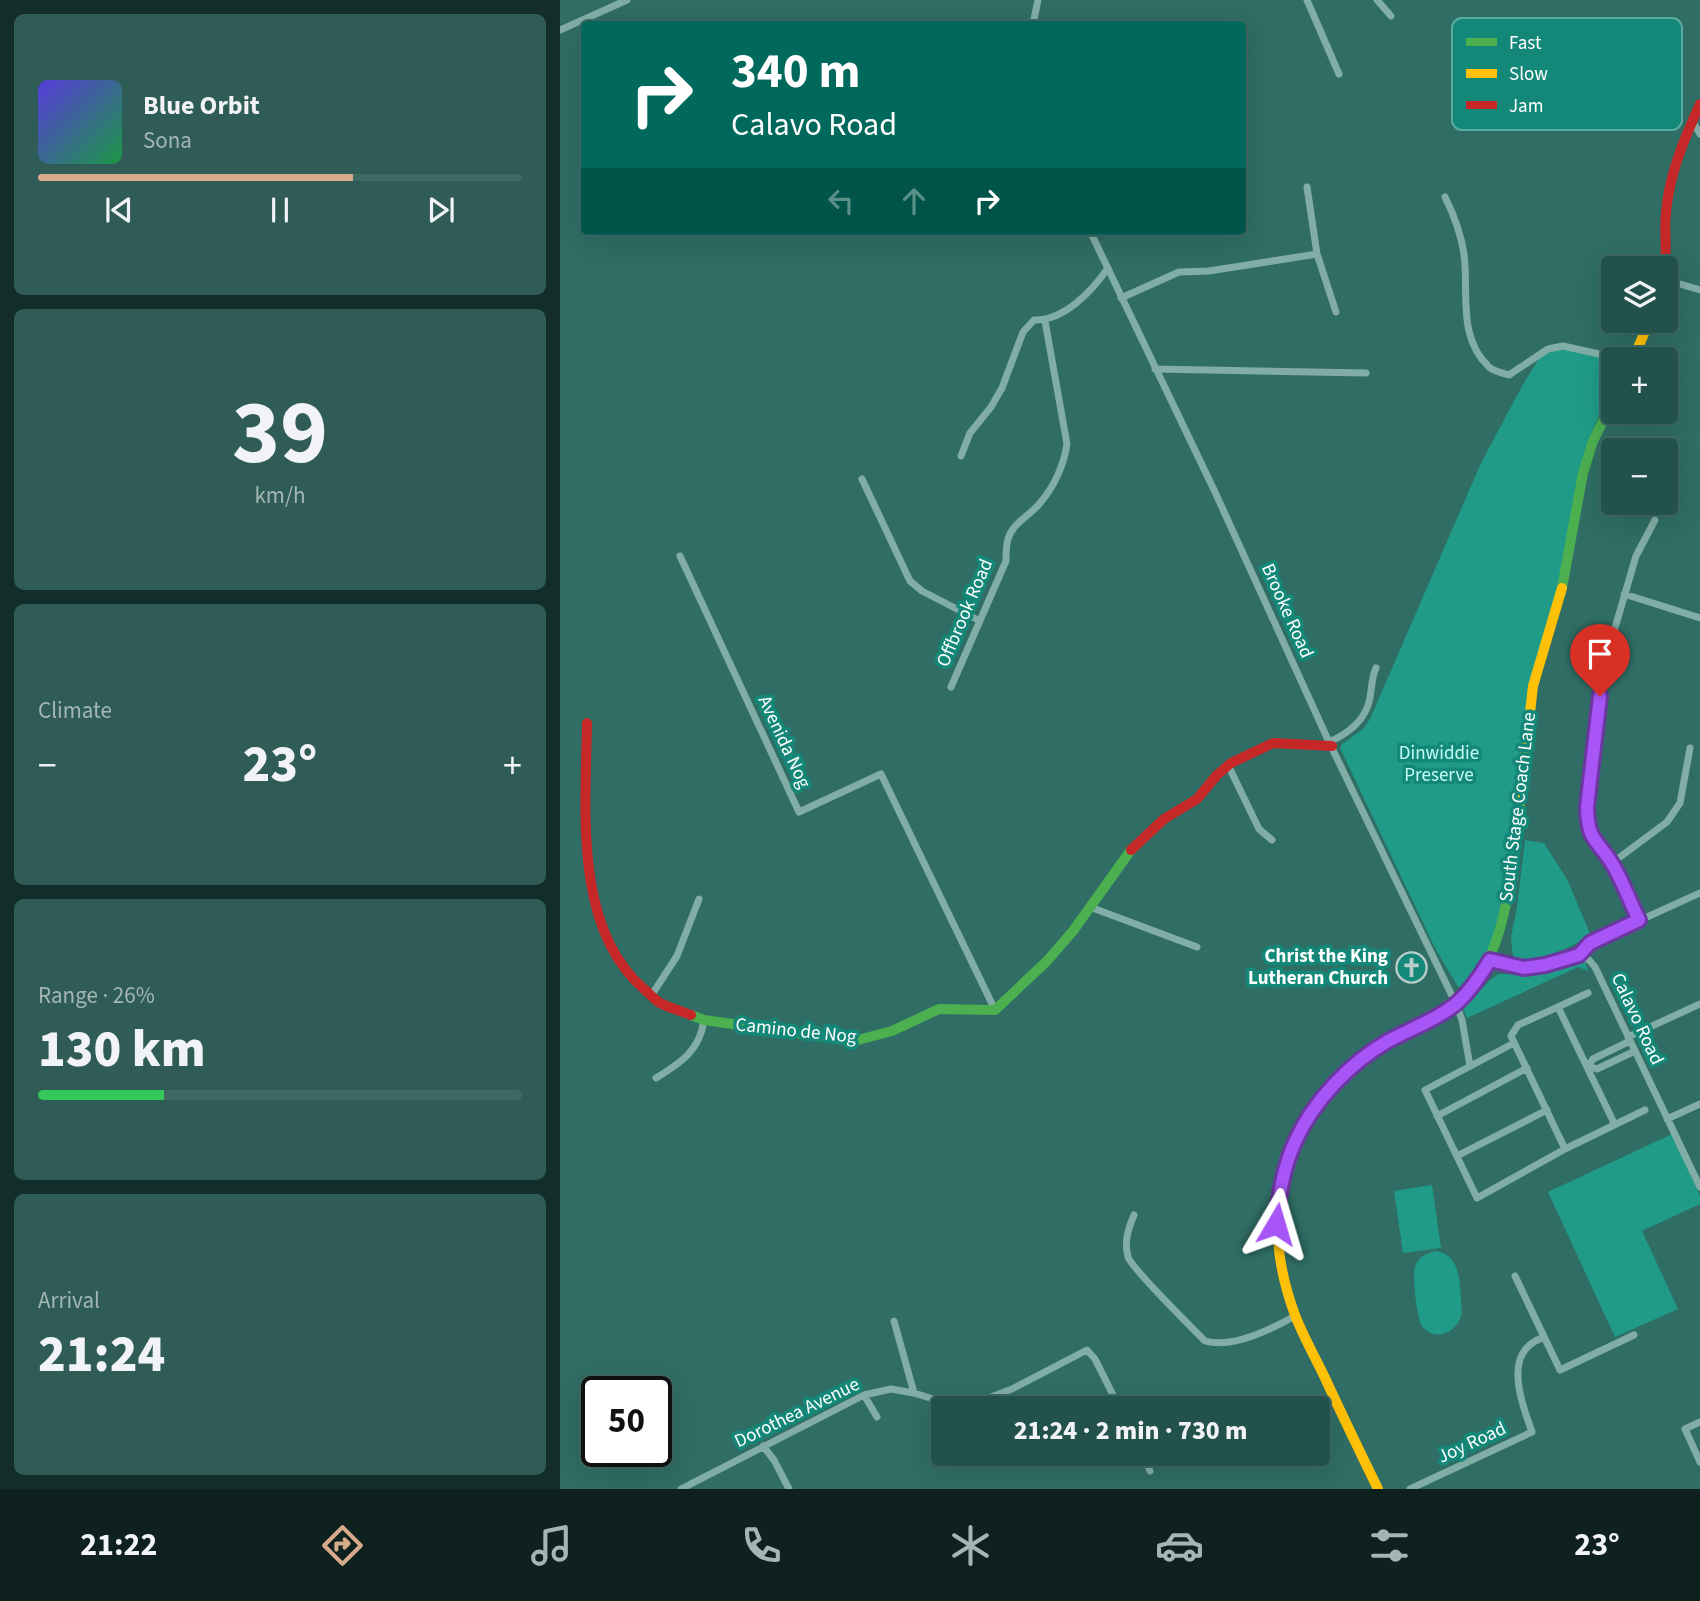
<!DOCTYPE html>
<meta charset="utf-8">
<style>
body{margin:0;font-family:"Source Sans 3",sans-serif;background:#2f5c56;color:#f1f3f6;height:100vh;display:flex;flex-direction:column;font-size:26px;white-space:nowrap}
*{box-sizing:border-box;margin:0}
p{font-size:23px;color:#a3b6b5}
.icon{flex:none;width:38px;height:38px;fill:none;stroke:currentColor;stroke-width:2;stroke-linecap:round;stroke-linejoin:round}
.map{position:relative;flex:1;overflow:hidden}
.details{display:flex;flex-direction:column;gap:14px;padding:14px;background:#132d2a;width:560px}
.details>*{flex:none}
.banner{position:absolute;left:21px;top:21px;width:665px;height:214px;border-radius:7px;box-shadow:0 7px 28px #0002,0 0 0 2px #406964;background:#00695c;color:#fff;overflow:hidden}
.controls{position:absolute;left:1041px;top:256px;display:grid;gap:14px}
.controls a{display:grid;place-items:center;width:77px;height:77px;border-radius:7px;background:#23524c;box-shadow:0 7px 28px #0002,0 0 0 2px #406964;font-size:35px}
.speed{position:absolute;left:21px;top:1376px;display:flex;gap:14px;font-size:35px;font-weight:700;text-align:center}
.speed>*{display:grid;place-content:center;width:91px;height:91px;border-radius:50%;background:#23524c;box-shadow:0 7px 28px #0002,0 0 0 2px #406964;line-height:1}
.speed .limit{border:4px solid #111;border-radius:10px;background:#fff;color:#111}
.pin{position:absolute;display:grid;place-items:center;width:60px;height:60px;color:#fff;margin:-72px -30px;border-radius:50% 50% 50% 0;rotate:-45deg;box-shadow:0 0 7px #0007}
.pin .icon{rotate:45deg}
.me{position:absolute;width:77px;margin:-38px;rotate:7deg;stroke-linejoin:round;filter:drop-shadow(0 0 5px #0008)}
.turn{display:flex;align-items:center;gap:24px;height:147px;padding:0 35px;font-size:32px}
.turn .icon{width:91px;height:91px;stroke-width:2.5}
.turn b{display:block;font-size:49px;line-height:60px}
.lanes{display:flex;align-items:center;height:66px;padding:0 35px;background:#0003;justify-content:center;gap:35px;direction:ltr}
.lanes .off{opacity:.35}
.big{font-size:52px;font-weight:800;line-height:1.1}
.details .card{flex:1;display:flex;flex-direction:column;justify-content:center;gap:10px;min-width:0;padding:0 24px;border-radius:10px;background:#2f5c56}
.details .dial{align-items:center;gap:0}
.dial b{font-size:91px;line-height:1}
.song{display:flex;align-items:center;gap:21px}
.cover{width:84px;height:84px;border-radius:10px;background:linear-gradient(135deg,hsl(250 70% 55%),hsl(140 70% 35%))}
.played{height:7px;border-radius:4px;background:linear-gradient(90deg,#d6ab8b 65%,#406964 65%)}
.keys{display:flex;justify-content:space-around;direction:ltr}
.heat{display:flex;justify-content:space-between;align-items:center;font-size:38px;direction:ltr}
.charge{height:10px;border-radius:5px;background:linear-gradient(90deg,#34c759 26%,#406964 0)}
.trip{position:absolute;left:371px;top:1396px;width:399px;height:70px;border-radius:7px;background:#23524c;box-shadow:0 7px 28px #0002,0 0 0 2px #406964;font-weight:800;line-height:70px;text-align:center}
.tabs{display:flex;height:112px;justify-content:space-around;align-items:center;background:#0e211e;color:#a3b6b5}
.tabs .icon{width:49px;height:49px}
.tabs .current{color:#d6ab8b}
.tabs b{font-size:32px;color:#f1f3f6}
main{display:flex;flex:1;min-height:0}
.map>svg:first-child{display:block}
.green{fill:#1f9b88}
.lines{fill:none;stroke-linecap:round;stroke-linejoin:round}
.street{stroke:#82ada6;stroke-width:7}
.fast{stroke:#4caf50;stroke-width:10}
.slow{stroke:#ffc107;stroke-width:10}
.jam{stroke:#c62828;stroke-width:10}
.route-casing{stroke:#6d37a1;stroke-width:18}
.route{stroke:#a855f7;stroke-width:12}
.labels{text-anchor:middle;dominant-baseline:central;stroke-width:7;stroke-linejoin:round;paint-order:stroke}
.street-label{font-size:19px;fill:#fff;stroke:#148878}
.park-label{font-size:19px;fill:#c1fbf2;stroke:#148878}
.poi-label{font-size:19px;font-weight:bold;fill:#fff;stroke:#148878;text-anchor:end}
.key{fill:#148878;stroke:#5aaca0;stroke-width:2}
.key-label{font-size:19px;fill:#fff}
</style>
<main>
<section class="details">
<div class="card">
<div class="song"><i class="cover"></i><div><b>Blue Orbit</b><p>Sona</p></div></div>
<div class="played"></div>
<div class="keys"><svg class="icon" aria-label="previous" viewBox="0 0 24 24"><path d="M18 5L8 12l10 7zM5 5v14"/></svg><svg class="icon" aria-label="pause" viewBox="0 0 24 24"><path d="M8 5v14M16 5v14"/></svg><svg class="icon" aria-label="next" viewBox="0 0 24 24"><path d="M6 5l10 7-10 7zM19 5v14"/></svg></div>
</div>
<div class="card dial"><b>39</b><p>km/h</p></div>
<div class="card"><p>Climate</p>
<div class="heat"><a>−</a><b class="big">23°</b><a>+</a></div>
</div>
<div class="card"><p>Range · 26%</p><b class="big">130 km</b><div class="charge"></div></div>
<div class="card"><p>Arrival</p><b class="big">21:24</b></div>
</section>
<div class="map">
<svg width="1140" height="1489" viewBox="0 0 1140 1489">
<rect width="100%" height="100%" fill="#2f6d65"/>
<!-- green -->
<path class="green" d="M 1013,345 L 1054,359 L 1053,385 L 1030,436 L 1000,582 L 970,692 L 950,871 L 933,941 L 909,981 L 904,986 L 898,987 L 875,948 L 780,748 L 782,744 L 803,729 L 810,719 L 921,463 L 962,386 L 980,357 L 997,349 Z
M 965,840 L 984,843 L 1008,881 L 1031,936 C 1009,946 978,968 953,957 L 951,937 L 957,907 Z
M 1015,960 L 1025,962 L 1028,971 L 1018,967 L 907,1018 L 903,1009 L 930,980 L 939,974 L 971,975 L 994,971 Z
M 1112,1134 L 1140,1196 L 1140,1204 L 1082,1231 L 1118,1309 L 1055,1337 L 988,1192 Z
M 872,1185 L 881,1248 L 843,1253 L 834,1191 Z
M 876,1251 C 904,1255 899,1290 902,1312 C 899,1331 876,1344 862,1326 C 857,1319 852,1276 855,1267 C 858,1257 867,1253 876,1251 Z"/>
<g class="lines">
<!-- street -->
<path class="street" d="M 747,0 L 779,74
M 817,0 L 831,16
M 473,24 L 478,0
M 0,30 L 67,0
M 1132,120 L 1140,134
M 747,187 L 757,254 L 776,312
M 885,197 C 894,215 901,234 904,254 C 909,292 897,337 929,367 C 933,371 942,373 949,375 L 988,349 L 1003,346 L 1062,359
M 530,231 L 655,492 L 769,742 L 896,1004 L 902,1020 L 910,1066
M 1106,280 L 1140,290
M 561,298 L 619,272 L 649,271 L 757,254
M 595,369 L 806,373
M 401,456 L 410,433 L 431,407 L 442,388 L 463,332 L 474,320 C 504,321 532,291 548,268
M 302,479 L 350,581 L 362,591 L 420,621
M 120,556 L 239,812 L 321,774 L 435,1010
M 1064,594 L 1140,618
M 391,687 L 446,561 C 446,554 446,546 448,539 C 453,522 470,516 480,503 C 494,487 504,465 507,444 L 485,321
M 769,742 C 787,734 804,722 809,702 C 812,691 811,678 816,668
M 668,765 L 699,829 L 712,840
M 1052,863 L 1107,822 L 1120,803 L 1130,748
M 530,907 L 637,947
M 1079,920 C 1070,901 1063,882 1053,865 C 1037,838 1028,843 1027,807 L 1043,669 L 1076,556 L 1095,520
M 1019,955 L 1030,943 L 1140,893
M 930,960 L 964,968 L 985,965 L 1019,955 L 1029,960 L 1035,967 L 1140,1187
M 91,996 L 117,956 L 139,899
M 998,1007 L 1028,993
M 1068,1037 L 1140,1004
M 1070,1041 L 1033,1059 L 1028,1066 L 1037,1069 L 1075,1051
M 954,1043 L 865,1090 L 917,1198 L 1005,1149
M 96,1078 C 120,1063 140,1051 144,1020
M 877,1116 L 967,1068
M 1107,1119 L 1140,1104
M 1055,1125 L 998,1007 L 958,1025 L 951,1036 L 1005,1149 L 1085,1110
M 897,1156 L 987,1110
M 574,1215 C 568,1229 564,1242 568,1257 C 571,1267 633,1329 645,1341 C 672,1349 712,1329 735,1316
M 955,1276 L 1000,1370 L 1074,1335
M 334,1321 L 354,1393
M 304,1395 L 317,1417
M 1140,1422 L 1125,1429 L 1140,1462
M 203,1446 L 214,1460 L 229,1489
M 583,1454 L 590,1471
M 121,1489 L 304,1395 L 331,1389 L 354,1393 L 389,1404 L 402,1405 L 418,1402 L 452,1389 L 527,1350 L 535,1359 L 560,1409
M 850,1489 L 972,1432 C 964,1410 949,1370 965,1350 C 970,1343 977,1340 984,1337"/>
<!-- fast -->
<path class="fast" d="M 1002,588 L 1023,473 L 1033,441 L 1054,399
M 131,1015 L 144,1020 L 294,1041 L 332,1031 L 379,1009 L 435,1010 L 487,961 L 513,931 L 571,850
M 751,1115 C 770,1086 798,1058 829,1041 C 850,1029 876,1019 895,1004 C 938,972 949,897 955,847"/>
<!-- slow -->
<path class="slow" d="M 1073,359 L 1090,320
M 955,847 L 973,686 L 1002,588
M 751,1115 C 710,1178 709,1245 735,1315 C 743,1336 755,1357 765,1378 C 782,1415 800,1452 818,1489"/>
<!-- jam -->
<path class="jam" d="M 1105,268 C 1107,250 1104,232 1106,213 C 1109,175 1124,139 1140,104
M 27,723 C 26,808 13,928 84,989 C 89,993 94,999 100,1003 C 110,1008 121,1011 131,1015
M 571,850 L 604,819 L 637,799 L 657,775 L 671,763 L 713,743 L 772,746"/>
</g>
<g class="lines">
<defs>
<path id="route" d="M 716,1224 C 719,1196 723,1168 735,1142 C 753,1101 790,1063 828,1041 C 848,1030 882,1017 898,1002 C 911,990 921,975 930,960 L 964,968 L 985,965 L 1019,955 L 1030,943 L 1079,920 C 1070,902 1063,882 1053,865 C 1037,838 1028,843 1027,807 L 1040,696"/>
</defs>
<!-- route casing -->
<use href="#route" class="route-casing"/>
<!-- route -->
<use href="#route" class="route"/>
</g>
<!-- icons -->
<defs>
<symbol id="church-ring" viewBox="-11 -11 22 22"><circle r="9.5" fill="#148878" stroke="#b6ccc9" stroke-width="1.5"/><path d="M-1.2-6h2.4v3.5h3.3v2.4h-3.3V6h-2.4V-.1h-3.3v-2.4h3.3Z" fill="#b6ccc9"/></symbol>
</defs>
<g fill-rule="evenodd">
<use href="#church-ring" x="834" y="950" width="35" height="35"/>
</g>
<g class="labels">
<!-- street labels -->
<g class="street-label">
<text transform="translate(727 611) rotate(66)">Brooke Road</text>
<text transform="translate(405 613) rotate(-67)">Offbrook Road</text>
<text transform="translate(224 742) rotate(65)">Avenida Nog</text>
<text transform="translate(958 807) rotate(-83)">South Stage Coach Lane</text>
<text transform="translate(1077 1019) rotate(65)">Calavo Road</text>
<text transform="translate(236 1031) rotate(6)">Camino de Nog</text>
<text transform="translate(237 1413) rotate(-26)">Dorothea Avenue</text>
<text transform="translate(912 1443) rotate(-25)">Joy Road</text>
</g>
<!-- park labels -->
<g class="park-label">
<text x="879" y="753">Dinwiddie<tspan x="879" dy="22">Preserve</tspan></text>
</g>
<!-- poi labels -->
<g class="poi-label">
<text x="828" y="956">Christ the King<tspan x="828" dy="22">Lutheran Church</tspan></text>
</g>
</g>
<!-- legend -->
<rect x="892" y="18" width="230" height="112" rx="10" class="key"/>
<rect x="906" y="38" width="31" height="8" fill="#4caf50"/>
<rect x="906" y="69" width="31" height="9" fill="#ffc107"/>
<rect x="906" y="101" width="31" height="8" fill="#c62828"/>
<g class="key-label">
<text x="949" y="49">Fast</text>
<text x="949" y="80">Slow</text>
<text x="949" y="112">Jam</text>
</g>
</svg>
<div class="controls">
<a><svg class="icon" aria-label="layers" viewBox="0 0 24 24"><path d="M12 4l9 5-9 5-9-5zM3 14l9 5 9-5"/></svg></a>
<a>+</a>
<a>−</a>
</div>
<div class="speed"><div class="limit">50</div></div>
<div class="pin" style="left:1040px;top:696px;background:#d93025"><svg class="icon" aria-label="arrive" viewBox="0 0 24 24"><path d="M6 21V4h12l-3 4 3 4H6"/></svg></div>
<svg class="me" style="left:716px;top:1224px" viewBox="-20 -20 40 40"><path d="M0-17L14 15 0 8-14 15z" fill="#a855f7" stroke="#fff" stroke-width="4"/></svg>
<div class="trip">21:24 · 2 min · 730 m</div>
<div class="banner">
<div class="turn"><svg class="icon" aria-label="right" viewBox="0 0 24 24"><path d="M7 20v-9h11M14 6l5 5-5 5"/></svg><div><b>340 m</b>Calavo Road</div></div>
<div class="lanes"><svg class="icon off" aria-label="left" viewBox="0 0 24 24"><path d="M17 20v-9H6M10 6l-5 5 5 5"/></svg><svg class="icon off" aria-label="ahead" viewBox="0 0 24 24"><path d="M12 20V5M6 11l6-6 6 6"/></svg><svg class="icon" aria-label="right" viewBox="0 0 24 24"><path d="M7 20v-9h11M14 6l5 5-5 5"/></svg></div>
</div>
</div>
</main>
<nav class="tabs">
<b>21:22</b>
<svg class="icon current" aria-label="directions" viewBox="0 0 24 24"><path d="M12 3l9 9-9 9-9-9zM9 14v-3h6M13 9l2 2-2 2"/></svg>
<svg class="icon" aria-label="music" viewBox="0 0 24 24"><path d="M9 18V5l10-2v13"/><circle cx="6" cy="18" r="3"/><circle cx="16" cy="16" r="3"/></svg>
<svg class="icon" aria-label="phone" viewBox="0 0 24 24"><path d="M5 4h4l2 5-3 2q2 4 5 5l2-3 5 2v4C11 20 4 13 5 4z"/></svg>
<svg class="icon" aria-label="climate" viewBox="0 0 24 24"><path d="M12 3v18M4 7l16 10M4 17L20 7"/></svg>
<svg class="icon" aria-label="car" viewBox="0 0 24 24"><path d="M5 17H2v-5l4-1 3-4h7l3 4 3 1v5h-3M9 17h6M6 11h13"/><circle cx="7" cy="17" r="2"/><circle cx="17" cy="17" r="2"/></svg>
<svg class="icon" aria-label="filters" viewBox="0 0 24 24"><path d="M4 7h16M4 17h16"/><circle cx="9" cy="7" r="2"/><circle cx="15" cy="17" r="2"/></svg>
<b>23°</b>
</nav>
